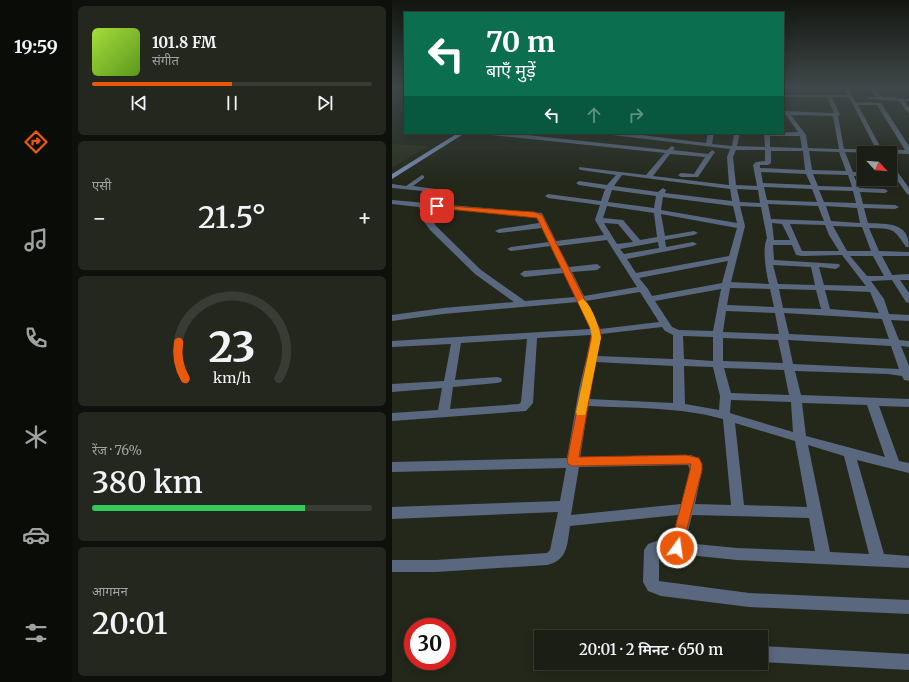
<!DOCTYPE html>
<html lang="hi">
<meta charset="utf-8">
<style>
body{margin:0;font-family:Merriweather,"Noto Sans Devanagari",serif;background:#23271d;color:#f1f3f6;height:100vh;display:flex;flex-direction:column;font-size:15px;white-space:nowrap}
*{box-sizing:border-box;margin:0}
p{font-size:13px;color:#9fa2a0}
.icon{flex:none;width:22px;height:22px;fill:none;stroke:currentColor;stroke-width:2;stroke-linecap:round;stroke-linejoin:round}
.map{position:relative;flex:1;overflow:hidden}
.panel{display:flex;flex-direction:column;gap:6px;padding:6px;background:#0e100b;width:320px}
.panel>*{flex:none}
.hud{position:absolute;left:12px;top:12px;width:380px;height:122px;border-radius:0px;box-shadow:0 2px 10px #0003,0 0 0 1px #383c34;background:#0b6e4f;color:#fff;overflow:hidden}
.needle{width:26px;rotate:116deg}
.fabs{position:absolute;left:465px;top:146px;display:grid;gap:8px}
.fabs a{display:grid;place-items:center;width:40px;height:40px;border-radius:0px;background:#1a1e14;box-shadow:0 2px 10px #0003,0 0 0 1px #383c34;font-size:20px}
.speed{position:absolute;left:12px;top:618px;display:flex;gap:8px;font-size:20px;font-weight:700;text-align:center}
.speed>*{display:grid;place-content:center;width:52px;height:52px;border-radius:50%;background:#1a1e14;box-shadow:0 2px 10px #0003,0 0 0 1px #383c34;line-height:1}
.speed .limit{border:6px solid #d22;background:#fff;color:#111}
.pin{position:absolute;display:grid;place-items:center;width:34px;height:34px;color:#fff;margin:-17px;border-radius:8px;box-shadow:0 2px 6px #0006}
.me{position:absolute;width:44px;margin:-22px;rotate:14deg;stroke-linejoin:round;filter:drop-shadow(0 0 3px #0008)}
.turn{display:flex;align-items:center;gap:14px;height:84px;padding:0 16px;font-size:18px}
.turn .icon{width:52px;height:52px;stroke-width:2.5}
.turn b{display:block;font-size:28px;line-height:34px}
.lanes{display:flex;align-items:center;height:38px;padding:0 16px;background:#0003;justify-content:center;gap:20px;direction:ltr}
.lanes .off{opacity:.35}
.big{font-size:30px;font-weight:600;line-height:1.1}
.panel .card{flex:1;display:flex;flex-direction:column;justify-content:center;gap:6px;min-width:0;padding:0 14px;border-radius:6px;background:#23271d}
.panel .dial{align-items:center;gap:0}
.dial svg{height:104px;overflow:visible;fill:none;stroke:#383c34;stroke-width:7;stroke-linecap:round;text-anchor:middle}
.dial text{fill:#f1f3f6;stroke:none}
.song{display:flex;align-items:center;gap:12px}
.cover{width:48px;height:48px;border-radius:6px;background:linear-gradient(135deg,hsl(80 70% 55%),hsl(90 70% 35%))}
.played{height:4px;border-radius:2px;background:linear-gradient(90deg,#ea580c 50%,#383c34 50%)}
.keys{display:flex;justify-content:space-around;direction:ltr}
.heat{display:flex;justify-content:space-between;align-items:center;font-size:22px;direction:ltr}
.charge{height:6px;border-radius:3px;background:linear-gradient(90deg,#34c759 76%,#383c34 0)}
.trip{position:absolute;left:142px;top:630px;width:234px;height:40px;border-radius:0px;background:#1a1e14;box-shadow:0 2px 10px #0003,0 0 0 1px #383c34;font-weight:600;line-height:40px;text-align:center}
main{display:flex;flex:1;min-height:0}
.tabs{display:flex;flex-direction:column;width:72px;justify-content:space-around;align-items:center;background:#0a0c08;color:#9fa2a0}
.tabs .icon{width:28px;height:28px}
.tabs .on{color:#ea580c}
.tabs b{font-size:18px;color:#f1f3f6}
.map>svg:first-child{display:block}
.built{fill:#2b321e}
.lines{fill:none;stroke-linecap:round;stroke-linejoin:round}
.minor{fill:#5a687f;fill-rule:evenodd}
.secondary{fill:#768db1;fill-rule:evenodd}
.route{fill:#ea580c;stroke:#983908}
.slow{fill:#f59e0b}
</style>
<main>
<nav class="tabs">
<b>19:59</b>
<svg class="icon on" aria-label="directions" viewBox="0 0 24 24"><path d="M12 3l9 9-9 9-9-9zM9 14v-3h6M13 9l2 2-2 2"/></svg>
<svg class="icon" aria-label="music" viewBox="0 0 24 24"><path d="M9 18V5l10-2v13"/><circle cx="6" cy="18" r="3"/><circle cx="16" cy="16" r="3"/></svg>
<svg class="icon" aria-label="phone" viewBox="0 0 24 24"><path d="M5 4h4l2 5-3 2q2 4 5 5l2-3 5 2v4C11 20 4 13 5 4z"/></svg>
<svg class="icon" aria-label="climate" viewBox="0 0 24 24"><path d="M12 3v18M4 7l16 10M4 17L20 7"/></svg>
<svg class="icon" aria-label="car" viewBox="0 0 24 24"><path d="M5 17H2v-5l4-1 3-4h7l3 4 3 1v5h-3M9 17h6M6 11h13"/><circle cx="7" cy="17" r="2"/><circle cx="17" cy="17" r="2"/></svg>
<svg class="icon" aria-label="filters" viewBox="0 0 24 24"><path d="M4 7h16M4 17h16"/><circle cx="9" cy="7" r="2"/><circle cx="15" cy="17" r="2"/></svg>
</nav>
<section class="panel">
<div class="card">
<div class="song"><i class="cover"></i><div><b>101.8 FM</b><p>संगीत</p></div></div>
<div class="played"></div>
<div class="keys"><svg class="icon" aria-label="previous" viewBox="0 0 24 24"><path d="M18 5L8 12l10 7zM5 5v14"/></svg><svg class="icon" aria-label="pause" viewBox="0 0 24 24"><path d="M8 5v14M16 5v14"/></svg><svg class="icon" aria-label="next" viewBox="0 0 24 24"><path d="M6 5l10 7-10 7zM19 5v14"/></svg></div>
</div>
<div class="card"><p>एसी</p>
<div class="heat"><a>−</a><b class="big">21.5°</b><a>+</a></div>
</div>
<div class="card dial"><svg viewBox="0 0 100 80">
<path d="M14 69A42 42 0 1 1 86 69"/>
<path d="M14 69A42 42 0 0 1 9 41" stroke="#ea580c"/>
<text x="50" y="56" font-size="32" font-weight="700">23</text>
<text x="50" y="72" font-size="11">km/h</text>
</svg></div>
<div class="card"><p>रेंज · 76%</p><b class="big">380 km</b><div class="charge"></div></div>
<div class="card"><p>आगमन</p><b class="big">20:01</b></div>
</section>
<div class="map">
<svg width="517" height="682" viewBox="0 0 517 682">
<rect width="100%" height="100%" fill="#23281b"/>
<!-- built -->
<path class="built" d="M 0,144 L 36,146 L 0,168 Z"/>
<g class="lines">
<!-- minor -->
<path class="minor" d="M 450,87 L 454,87 L 464,102 L 489,103 L 517,146 L 517,154 L 453,152 L 461,172 L 472,172 L 472,176 L 462,176 L 467,188 L 493,189 L 496,191 L 493,193 L 468,192 L 471,204 L 503,205 L 507,207 L 503,209 L 472,208 L 476,223 C 495,224 517,222 517,247 L 514,247 C 501,227 501,229 477,228 L 487,251 L 517,252 L 517,256 L 490,256 L 500,275 L 517,274 L 517,280 L 508,280 L 517,293 L 517,303 L 514,302 L 500,280 L 479,281 L 492,299 L 497,314 L 517,315 L 517,321 L 499,320 L 507,340 L 517,341 L 517,347 L 509,346 L 517,366 L 517,381 L 512,380 L 510,376 L 496,374 L 403,371 L 409,395 L 517,399 L 517,407 L 487,406 L 507,461 L 517,463 L 517,473 L 465,460 L 492,554 L 517,556 L 517,568 L 345,560 L 267,552 L 267,581 L 357,593 L 517,600 L 517,614 L 357,607 L 269,596 L 256,591 L 251,582 L 252,550 L 256,544 L 267,540 L 280,541 L 286,515 L 178,526 C 175,545 176,560 155,565 L 44,572 L 0,572 L 0,560 L 44,560 L 155,553 L 158,550 L 166,512 L 0,519 L 0,507 L 168,501 L 174,468 L 0,472 L 0,462 L 175,458 L 187,389 L 199,338 L 199,335 L 145,338 L 141,403 L 134,411 L 0,421 L 0,413 L 46,410 L 50,388 L 0,392 L 0,384 L 52,381 L 59,344 L 0,347 L 0,341 L 198,329 L 186,302 L 51,314 L 0,321 L 0,315 L 51,308 L 122,302 L 83,274 L 38,230 L 33,223 L 27,207 L 0,204 L 0,200 L 150,213 L 164,241 L 212,235 L 203,220 L 208,205 L 156,198 L 153,196 L 156,194 L 209,201 L 213,189 L 187,185 L 184,183 L 187,181 L 215,185 L 224,175 L 189,170 L 187,169 L 187,167 L 254,175 L 273,153 L 99,135 L 96,133 L 115,133 L 275,150 L 280,146 L 283,148 L 281,150 L 316,154 L 320,150 L 323,152 L 306,177 L 289,177 L 286,175 L 289,173 L 302,174 L 313,157 L 278,154 L 261,176 L 337,185 L 335,157 L 338,149 L 220,135 L 217,133 L 234,133 L 314,143 L 316,133 L 322,133 L 320,144 L 340,146 L 342,133 L 348,133 L 345,146 L 373,147 L 372,133 L 406,132 L 394,115 L 391,115 L 391,111 L 442,113 L 435,97 L 391,97 L 391,95 L 455,95 ZM 440,97 L 457,97 L 484,149 L 452,149 L 446,116 L 448,115 ZM 466,105 L 485,105 L 513,150 L 490,150 ZM 399,115 L 441,116 L 447,149 L 416,148 L 414,135 ZM 378,136 L 408,136 L 410,148 L 378,147 ZM 344,150 L 373,150 L 373,161 L 364,162 L 361,165 L 365,186 L 344,185 L 341,157 ZM 379,151 L 411,151 L 413,170 L 368,168 L 368,165 L 376,165 L 379,163 ZM 417,151 L 447,152 L 454,171 L 420,170 ZM 369,172 L 414,174 L 419,185 L 371,183 ZM 421,174 L 456,175 L 460,187 L 426,186 ZM 230,175 L 338,189 L 340,201 L 273,193 L 274,190 L 271,188 L 266,192 L 222,186 ZM 372,187 L 420,189 L 425,202 L 375,200 ZM 345,189 L 366,190 L 368,203 L 348,202 ZM 220,190 L 264,196 L 262,208 L 216,202 ZM 427,190 L 461,191 L 464,203 L 432,202 ZM 271,197 L 341,206 L 345,223 L 269,210 ZM 376,204 L 426,206 L 432,221 L 379,219 ZM 215,206 L 262,213 L 265,237 L 248,240 L 231,220 L 211,218 ZM 348,206 L 369,207 L 375,238 C 370,248 374,272 377,284 L 339,282 L 353,226 ZM 434,206 L 465,208 L 468,223 L 439,221 ZM 34,207 L 144,217 L 147,223 L 107,229 L 103,231 L 107,233 L 150,228 L 157,242 L 119,247 L 115,249 L 119,251 L 159,246 L 169,268 L 132,271 L 128,274 L 132,277 L 172,273 L 183,297 L 133,301 L 89,270 L 44,226 ZM 269,214 L 345,228 L 337,256 L 244,273 L 235,259 L 301,246 L 305,244 L 301,242 L 274,247 L 273,240 L 302,235 L 306,233 L 302,231 L 273,236 ZM 212,223 L 226,224 L 241,242 L 225,244 ZM 380,223 L 390,224 L 398,240 L 382,240 ZM 398,224 L 433,225 L 437,235 L 447,251 L 410,251 ZM 441,226 L 470,227 L 479,251 L 455,251 ZM 215,240 L 245,287 L 192,296 L 180,272 L 205,270 L 209,267 L 205,264 L 177,267 L 166,246 ZM 266,242 L 267,248 L 232,254 L 228,249 ZM 381,245 L 400,245 L 404,255 L 410,256 L 450,255 L 474,286 L 432,285 L 427,267 L 444,269 L 448,266 L 447,264 L 382,260 ZM 458,256 L 481,256 L 492,276 L 475,276 ZM 336,261 L 330,283 L 260,296 L 256,289 L 247,278 ZM 381,265 L 419,267 L 423,285 L 386,284 ZM 338,288 L 378,289 L 382,307 L 335,305 ZM 329,289 L 321,331 L 287,330 L 280,327 L 263,301 ZM 387,289 L 424,290 L 429,309 L 391,308 ZM 433,290 L 478,292 L 487,313 L 438,309 ZM 248,292 L 267,322 L 208,329 L 194,301 ZM 334,311 L 383,313 L 387,334 L 331,332 ZM 392,313 L 490,319 L 497,339 L 397,334 ZM 270,327 L 273,331 L 281,335 L 281,359 L 205,356 L 209,334 ZM 291,336 L 321,337 L 321,361 L 292,359 ZM 331,338 L 386,340 L 391,363 L 331,361 ZM 135,339 L 129,402 L 127,404 L 58,409 L 61,387 L 105,383 L 109,382 L 110,380 L 109,378 L 105,377 L 63,380 L 69,343 ZM 396,340 L 499,346 L 507,369 L 401,364 ZM 204,362 L 281,366 L 281,403 L 197,399 ZM 292,366 L 321,367 L 328,396 L 327,410 L 293,404 ZM 332,368 L 392,370 L 397,395 L 339,393 ZM 339,400 L 399,402 L 401,432 L 341,414 L 338,413 ZM 410,403 L 475,405 L 493,457 L 414,436 ZM 196,406 C 240,408 288,407 331,419 L 339,505 L 303,504 L 310,470 L 310,464 L 303,457 L 299,455 L 188,458 ZM 343,423 L 403,441 L 415,507 L 352,505 ZM 416,445 L 452,456 L 477,554 L 438,552 ZM 296,465 L 298,470 L 289,504 L 179,515 L 187,467 ZM 300,515 L 417,518 L 423,551 L 345,548 L 293,543 Z
M 476,87 L 480,87 L 491,97 L 517,99 L 517,101 L 512,101 L 517,108 L 517,114 L 507,101 L 476,99 L 478,97 L 485,97 Z
M 498,163 L 500,164 L 517,188 L 517,195 L 515,194 L 498,170 Z
M 30,175 L 32,176 L 32,178 L 21,186 L 51,190 L 53,191 L 53,193 L 0,188 L 0,184 L 14,186 Z
M 369,646 L 517,654 L 517,670 L 369,662 Z"/>
<!-- secondary -->
<path class="secondary" d="M 66,133 L 73,133 L 0,179 L 0,174 Z"/>
</g>
<!-- sky -->
<linearGradient id="sky" x2="0" y2="1"><stop stop-color="#13160f"/><stop offset="0.48" stop-color="#3f484a"/><stop offset="1" stop-color="#3f484a" stop-opacity="0"/></linearGradient>
<rect width="517" height="182" fill="url(#sky)"/>
<!-- route -->
<path class="route" d="M 43,205 L 142,212 L 150,215 L 209,332 L 187,457 L 294,455 L 307,458 L 310,464 L 310,470 L 289,552 L 285,553 L 280,552 L 278,548 L 298,470 L 299,464 L 180,466 L 176,464 L 175,461 L 200,332 L 145,218 L 45,208 L 43,208 Z"/>
<!-- slow -->
<path class="slow" d="M 190,299 C 199,302 208,329 209,338 L 194,412 L 193,415 L 185,415 L 184,412 L 200,338 L 198,327 L 186,302 Z"/>
</svg>
<div class="fabs">
<a><svg class="needle" viewBox="-14 -14 28 28"><path d="M0-13l5 13h-10z" fill="#e53935"/><path d="M0 13l5-13h-10z" fill="#9fa2a0"/></svg></a>
</div>
<div class="speed"><div class="limit">30</div></div>
<div class="pin" style="left:45px;top:206px;background:#d93025"><svg class="icon" aria-label="arrive" viewBox="0 0 24 24"><path d="M6 21V4h12l-3 4 3 4H6"/></svg></div>
<svg class="me" style="left:285px;top:548px" viewBox="-20 -20 40 40"><circle r="17" fill="#ea580c" stroke="#fff" stroke-width="3"/><path d="M0-11L8 9 0 5-8 9z" fill="#fff"/></svg>
<div class="trip">20:01 · 2 मिनट · 650 m</div>
<div class="hud">
<div class="turn"><svg class="icon" aria-label="left" viewBox="0 0 24 24"><path d="M17 20v-9H6M10 6l-5 5 5 5"/></svg><div><b>70 m</b>बाएँ मुड़ें</div></div>
<div class="lanes"><svg class="icon" aria-label="left" viewBox="0 0 24 24"><path d="M17 20v-9H6M10 6l-5 5 5 5"/></svg><svg class="icon off" aria-label="ahead" viewBox="0 0 24 24"><path d="M12 20V5M6 11l6-6 6 6"/></svg><svg class="icon off" aria-label="right" viewBox="0 0 24 24"><path d="M7 20v-9h11M14 6l5 5-5 5"/></svg></div>
</div>
</div>
</main>
